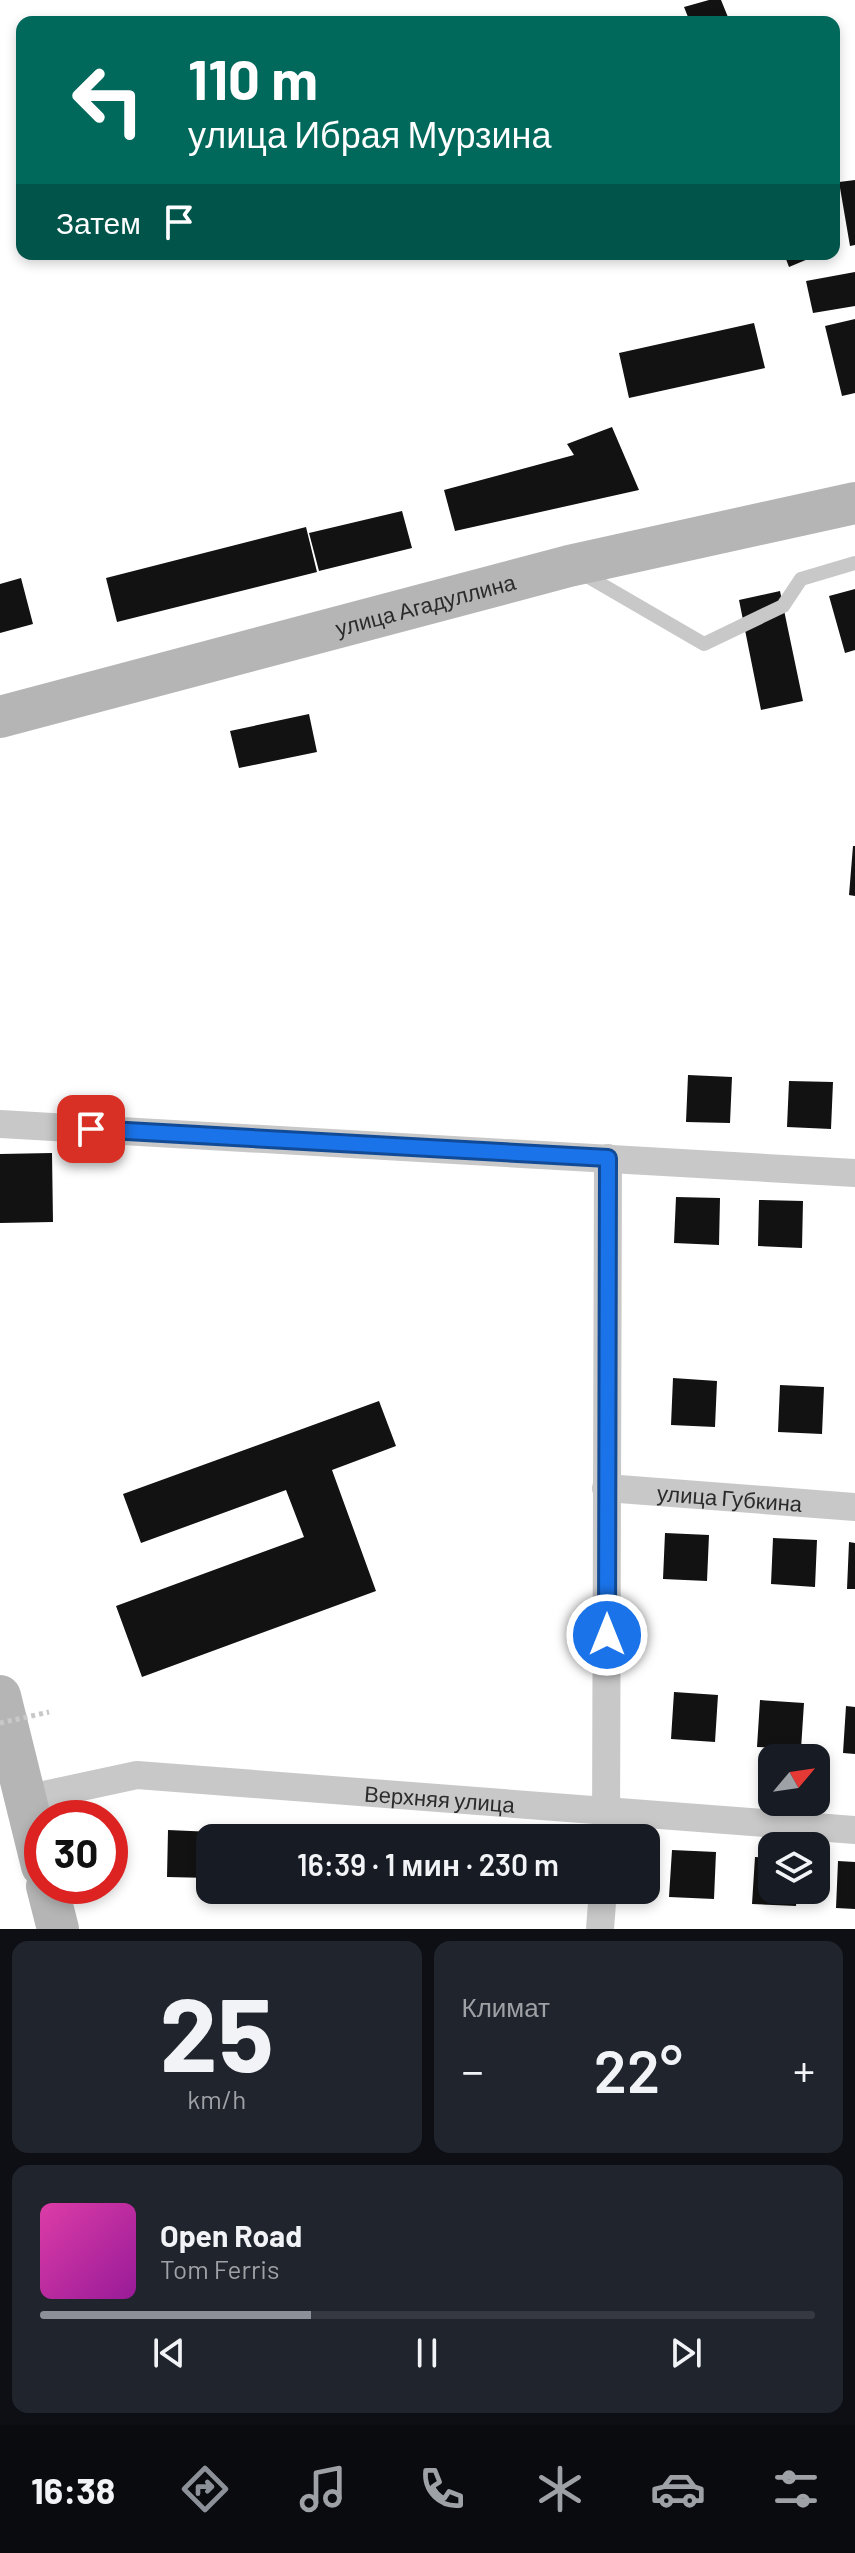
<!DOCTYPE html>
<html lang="ru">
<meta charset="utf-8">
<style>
body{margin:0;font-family:Barlow,sans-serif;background:#20242c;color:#f1f3f6;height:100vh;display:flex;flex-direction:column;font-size:30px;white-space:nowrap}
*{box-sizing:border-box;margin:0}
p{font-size:26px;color:#9ea1a6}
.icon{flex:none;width:44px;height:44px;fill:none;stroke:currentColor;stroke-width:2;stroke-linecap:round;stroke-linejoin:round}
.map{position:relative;height:1929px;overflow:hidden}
.panel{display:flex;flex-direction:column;gap:12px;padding:12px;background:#0d0f14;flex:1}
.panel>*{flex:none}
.guide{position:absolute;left:16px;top:16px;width:824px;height:244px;border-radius:16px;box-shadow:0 4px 12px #0003;background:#00695c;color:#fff;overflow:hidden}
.needle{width:52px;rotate:61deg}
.buttons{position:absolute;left:758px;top:1744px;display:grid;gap:16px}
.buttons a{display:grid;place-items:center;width:72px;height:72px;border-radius:16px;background:#171b24;box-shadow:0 4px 12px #0003;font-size:40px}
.speed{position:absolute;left:24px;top:1800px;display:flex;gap:16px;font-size:40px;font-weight:700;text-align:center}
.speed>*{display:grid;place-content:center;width:104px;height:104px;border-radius:50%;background:#171b24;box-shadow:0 4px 12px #0003;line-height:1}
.speed .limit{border:12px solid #d22;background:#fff;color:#111}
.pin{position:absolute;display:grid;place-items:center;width:68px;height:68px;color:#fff;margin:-34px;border-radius:16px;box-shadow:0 4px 12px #0006}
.me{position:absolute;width:88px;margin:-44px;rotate:0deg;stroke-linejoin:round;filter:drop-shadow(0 0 6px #0008)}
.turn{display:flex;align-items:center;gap:28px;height:168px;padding:0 40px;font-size:36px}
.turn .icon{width:104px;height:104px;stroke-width:2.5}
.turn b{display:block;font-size:56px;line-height:68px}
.then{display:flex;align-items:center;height:76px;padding:0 40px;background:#0003;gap:16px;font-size:30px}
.big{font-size:60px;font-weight:600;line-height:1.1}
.panel .tile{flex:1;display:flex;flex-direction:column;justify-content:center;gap:12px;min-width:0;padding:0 28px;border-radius:16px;background:#20242c}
.panel .dial{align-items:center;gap:0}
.dial b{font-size:104px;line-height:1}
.song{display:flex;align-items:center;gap:24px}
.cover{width:96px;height:96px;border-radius:12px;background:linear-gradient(135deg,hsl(320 70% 55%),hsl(300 70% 35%))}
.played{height:8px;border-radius:4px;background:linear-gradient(90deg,#8c9099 35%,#363941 35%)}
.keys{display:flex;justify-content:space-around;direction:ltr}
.heat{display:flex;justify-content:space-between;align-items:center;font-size:44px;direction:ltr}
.panel .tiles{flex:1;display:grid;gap:12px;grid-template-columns:1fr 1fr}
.tile:last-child{grid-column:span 2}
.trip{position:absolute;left:196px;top:1824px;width:464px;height:80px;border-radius:16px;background:#171b24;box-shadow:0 4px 12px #0003;font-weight:600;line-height:80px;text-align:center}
.dock{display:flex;height:128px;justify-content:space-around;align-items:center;background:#090b0e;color:#9ea1a6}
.dock .icon{width:56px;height:56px}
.dock .on{color:#8c9099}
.dock b{font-size:36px;color:#f1f3f6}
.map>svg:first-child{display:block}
.building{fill:#121212}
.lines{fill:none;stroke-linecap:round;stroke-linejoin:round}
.lane{stroke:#c8c8c8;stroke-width:14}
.street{stroke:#c8c8c8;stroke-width:28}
.secondary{stroke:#b5b5b5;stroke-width:42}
.path-bridge{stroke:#c8c8c8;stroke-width:5;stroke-dasharray:4 4;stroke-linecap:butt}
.route-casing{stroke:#114b97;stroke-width:20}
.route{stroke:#1a73e8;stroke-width:14}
.labels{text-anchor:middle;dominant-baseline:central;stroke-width:8;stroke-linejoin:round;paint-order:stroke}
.street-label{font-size:22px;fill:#2b2b2b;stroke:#fff}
</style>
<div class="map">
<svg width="855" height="1929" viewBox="0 0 855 1929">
<rect width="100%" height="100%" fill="#fff"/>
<!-- building -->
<path class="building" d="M 709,0 L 721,0 L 730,22 L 690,22 L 684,7 Z
M 855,180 L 855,245 L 850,246 L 839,182 Z
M 784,254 L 820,254 L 789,267 Z
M 855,272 L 855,306 L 813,313 L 806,281 Z
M 855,319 L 855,393 L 842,396 L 825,326 Z
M 754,323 L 765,368 L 629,398 L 619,353 Z
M 612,427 L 639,490 L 455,531 L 444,490 L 574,455 L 567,444 Z
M 402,511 L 412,548 L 319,571 L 309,533 Z
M 306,527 L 317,572 L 117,622 L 106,578 Z
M 21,578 L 33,624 L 0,633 L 0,584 Z
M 855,589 L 855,650 L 845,653 L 829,596 Z
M 780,591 L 803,701 L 761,710 L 739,600 Z
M 309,714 L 317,752 L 239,768 L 230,731 Z
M 853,846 L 855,846 L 855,896 L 849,895 Z
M 688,1075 L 732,1077 L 730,1123 L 686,1122 Z
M 789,1081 L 833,1082 L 831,1129 L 787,1127 Z
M 52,1153 L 53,1222 L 0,1223 L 0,1154 Z
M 676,1197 L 720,1198 L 719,1245 L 674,1243 Z
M 759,1200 L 803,1201 L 802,1248 L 758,1246 Z
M 673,1378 L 717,1381 L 715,1427 L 671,1425 Z
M 780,1385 L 824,1387 L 822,1434 L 778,1432 Z
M 379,1401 L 396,1446 L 332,1470 L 376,1591 L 142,1677 L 116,1606 L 304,1537 L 286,1490 L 141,1543 L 123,1494 Z
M 665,1533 L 709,1535 L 707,1581 L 663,1579 Z
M 773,1538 L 817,1540 L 815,1587 L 771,1584 Z
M 849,1542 L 855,1543 L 855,1589 L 847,1589 Z
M 674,1692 L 718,1695 L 715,1742 L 671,1739 Z
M 760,1700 L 804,1703 L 801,1749 L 757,1747 Z
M 846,1706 L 855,1707 L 855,1754 L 843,1753 Z
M 168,1830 L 213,1832 L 212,1838 L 210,1838 L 210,1878 L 167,1877 Z
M 672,1850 L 716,1852 L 714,1899 L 669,1897 Z
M 755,1857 L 772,1858 L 772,1890 L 797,1890 L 796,1906 L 752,1904 Z
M 838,1861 L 855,1862 L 855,1909 L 836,1908 Z
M 498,1890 L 542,1890 L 542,1895 L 498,1893 Z"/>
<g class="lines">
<!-- lane -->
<path class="lane" d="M 580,572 L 704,644 L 783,606 L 801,579 L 855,563"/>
<!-- street -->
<g class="street">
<path d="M 0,1124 L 855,1173"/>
<path id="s1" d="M 606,1488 L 855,1507"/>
<path id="s2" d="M 25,1799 L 137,1775 L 855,1830"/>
<path d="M 606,1838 L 608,1158"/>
<path d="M 600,1929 L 603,1890"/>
</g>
<!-- secondary -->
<g class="secondary">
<path id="s3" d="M 0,717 L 569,566 L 855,503"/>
<path d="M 0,1696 L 42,1866"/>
<path d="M 47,1886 L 58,1929"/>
</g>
<!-- path-bridge -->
<path class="path-bridge" d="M 0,1723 L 49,1712"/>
</g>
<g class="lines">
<defs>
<path id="route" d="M 91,1129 L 608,1158 L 607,1635"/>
</defs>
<!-- route casing -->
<use href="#route" class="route-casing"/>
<!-- route -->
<use href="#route" class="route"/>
</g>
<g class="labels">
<!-- street labels -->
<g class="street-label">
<text stroke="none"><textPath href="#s3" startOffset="440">улица Агадуллина</textPath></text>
<text stroke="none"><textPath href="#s1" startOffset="124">улица Губкина</textPath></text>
<text stroke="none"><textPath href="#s2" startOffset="418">Верхняя улица</textPath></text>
</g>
</g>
</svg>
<div class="buttons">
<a><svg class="needle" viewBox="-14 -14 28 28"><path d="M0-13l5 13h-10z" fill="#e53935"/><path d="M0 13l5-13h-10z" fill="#9ea1a6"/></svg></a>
<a><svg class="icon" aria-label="layers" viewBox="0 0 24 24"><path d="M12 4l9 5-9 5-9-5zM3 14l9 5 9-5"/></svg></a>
</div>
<div class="speed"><div class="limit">30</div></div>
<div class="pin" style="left:91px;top:1129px;background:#d93025"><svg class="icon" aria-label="arrive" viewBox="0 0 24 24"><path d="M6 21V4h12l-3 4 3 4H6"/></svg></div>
<svg class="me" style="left:607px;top:1635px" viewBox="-20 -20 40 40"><circle r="17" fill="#1a73e8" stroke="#fff" stroke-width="3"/><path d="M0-11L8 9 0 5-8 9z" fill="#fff"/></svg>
<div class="trip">16:39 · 1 мин · 230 m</div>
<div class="guide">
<div class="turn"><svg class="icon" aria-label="left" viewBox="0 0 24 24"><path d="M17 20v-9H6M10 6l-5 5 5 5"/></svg><div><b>110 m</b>улица Ибрая Мурзина</div></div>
<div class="then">Затем<svg class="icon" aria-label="arrive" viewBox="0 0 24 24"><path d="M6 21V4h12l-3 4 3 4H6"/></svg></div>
</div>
</div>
<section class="panel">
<div class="tiles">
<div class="tile dial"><b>25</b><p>km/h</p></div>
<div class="tile"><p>Климат</p>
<div class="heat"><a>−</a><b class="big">22°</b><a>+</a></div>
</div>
<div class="tile">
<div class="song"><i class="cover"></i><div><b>Open Road</b><p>Tom Ferris</p></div></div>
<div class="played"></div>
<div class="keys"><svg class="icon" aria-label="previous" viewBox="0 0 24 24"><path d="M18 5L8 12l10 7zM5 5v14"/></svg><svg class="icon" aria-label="pause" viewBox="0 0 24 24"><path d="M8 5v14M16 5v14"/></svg><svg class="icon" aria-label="next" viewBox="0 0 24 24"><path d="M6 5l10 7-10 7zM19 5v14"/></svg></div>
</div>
</div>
</section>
<nav class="dock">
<b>16:38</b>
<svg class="icon on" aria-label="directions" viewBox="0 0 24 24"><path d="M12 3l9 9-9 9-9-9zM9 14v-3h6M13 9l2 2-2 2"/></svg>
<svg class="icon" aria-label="music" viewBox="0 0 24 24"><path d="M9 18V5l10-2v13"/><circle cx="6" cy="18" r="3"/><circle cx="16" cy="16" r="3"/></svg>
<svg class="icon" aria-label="phone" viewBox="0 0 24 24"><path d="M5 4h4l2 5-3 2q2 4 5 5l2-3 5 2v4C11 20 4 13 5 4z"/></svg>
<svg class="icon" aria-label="climate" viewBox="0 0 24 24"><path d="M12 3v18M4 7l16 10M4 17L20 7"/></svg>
<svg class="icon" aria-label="car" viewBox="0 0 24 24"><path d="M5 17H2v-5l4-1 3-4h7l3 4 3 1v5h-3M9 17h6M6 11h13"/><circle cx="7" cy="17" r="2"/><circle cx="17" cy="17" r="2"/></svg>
<svg class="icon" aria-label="filters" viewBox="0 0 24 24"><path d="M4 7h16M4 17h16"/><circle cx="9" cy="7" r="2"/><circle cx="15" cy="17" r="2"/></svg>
</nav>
